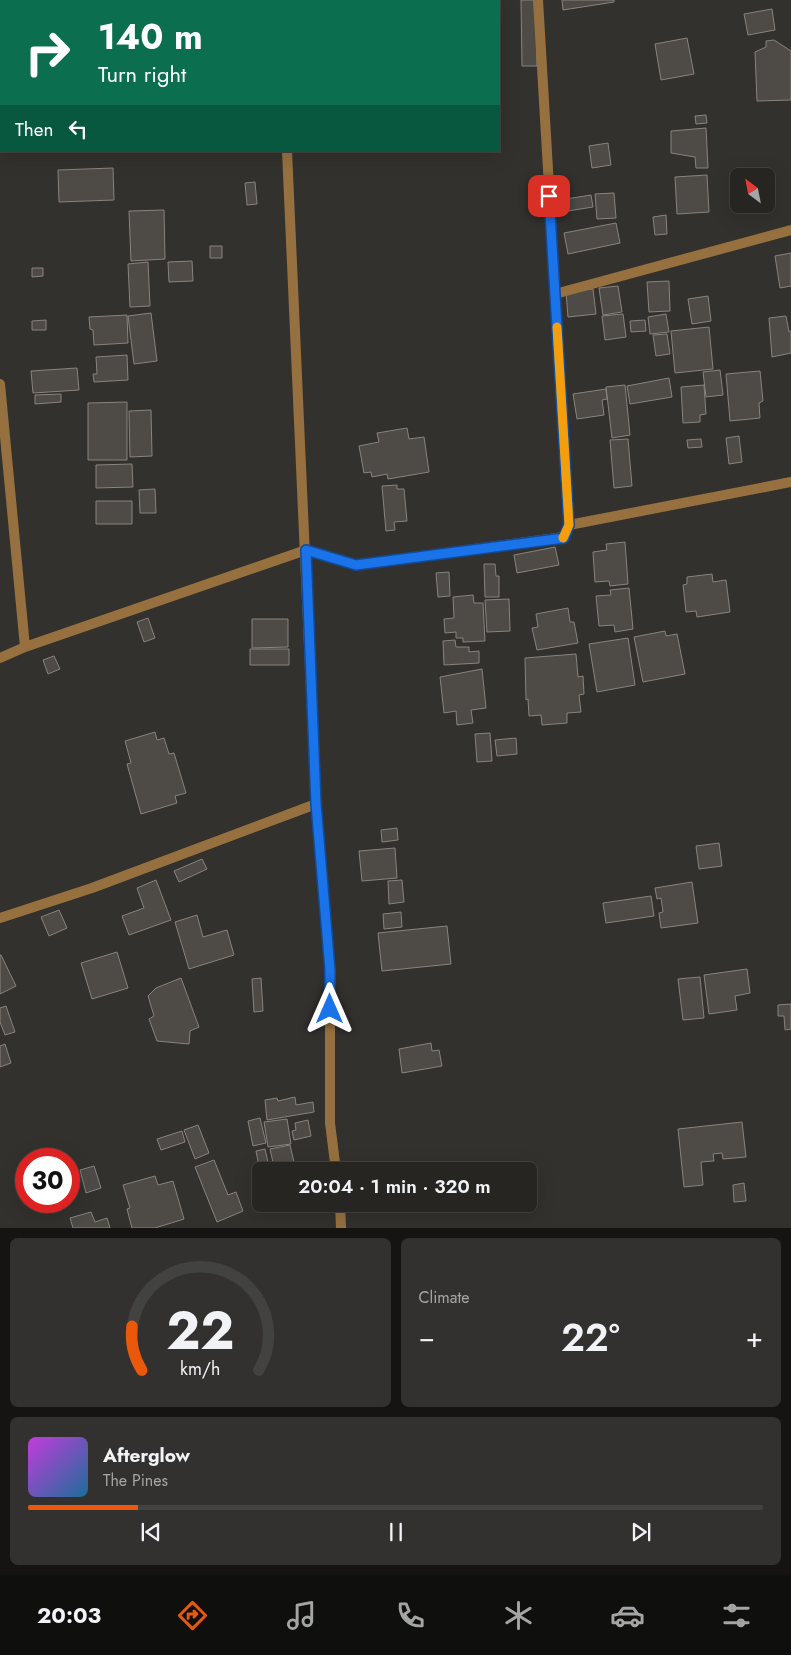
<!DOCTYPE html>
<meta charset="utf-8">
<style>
body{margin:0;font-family:Jost,sans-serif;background:#32312f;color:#f1f3f6;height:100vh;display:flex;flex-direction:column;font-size:19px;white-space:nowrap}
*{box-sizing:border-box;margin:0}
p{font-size:16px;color:#a4a5a5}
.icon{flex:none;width:28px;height:28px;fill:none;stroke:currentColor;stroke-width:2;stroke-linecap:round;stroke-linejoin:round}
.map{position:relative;height:1228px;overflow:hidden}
.side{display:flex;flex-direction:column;gap:10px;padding:10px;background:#151413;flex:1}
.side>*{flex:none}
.top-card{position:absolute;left:0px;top:0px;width:500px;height:152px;box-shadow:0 5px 20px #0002,0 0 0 1px #424240;background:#0b6e4f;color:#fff;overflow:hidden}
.needle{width:32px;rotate:328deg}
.controls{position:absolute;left:730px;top:168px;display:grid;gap:10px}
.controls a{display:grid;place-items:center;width:45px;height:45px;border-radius:8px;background:#262522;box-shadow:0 5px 20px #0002,0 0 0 1px #424240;font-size:25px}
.speed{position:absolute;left:15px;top:1148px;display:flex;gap:10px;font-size:25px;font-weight:700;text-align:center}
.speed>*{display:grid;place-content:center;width:65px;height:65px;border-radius:50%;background:#262522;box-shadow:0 5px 20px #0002,0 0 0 1px #424240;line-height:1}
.speed .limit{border:8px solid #d22;background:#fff;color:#111}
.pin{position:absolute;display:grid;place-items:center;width:42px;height:42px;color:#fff;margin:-21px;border-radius:10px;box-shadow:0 2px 8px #0006}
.me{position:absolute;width:55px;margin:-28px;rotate:0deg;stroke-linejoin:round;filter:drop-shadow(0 0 4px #0008)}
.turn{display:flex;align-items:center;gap:18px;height:105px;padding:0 15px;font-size:22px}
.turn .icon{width:65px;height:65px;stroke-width:2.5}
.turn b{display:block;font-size:35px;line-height:42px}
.then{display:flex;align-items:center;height:48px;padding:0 15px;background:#0003;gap:10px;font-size:19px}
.big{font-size:38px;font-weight:600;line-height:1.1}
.side .tile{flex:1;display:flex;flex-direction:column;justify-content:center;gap:8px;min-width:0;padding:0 18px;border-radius:8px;background:#32312f}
.side .dial{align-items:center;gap:0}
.dial svg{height:130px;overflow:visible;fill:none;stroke:#424240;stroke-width:7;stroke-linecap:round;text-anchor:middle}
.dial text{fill:#f1f3f6;stroke:none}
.song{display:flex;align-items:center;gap:15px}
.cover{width:60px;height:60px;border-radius:8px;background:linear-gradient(135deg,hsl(290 70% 55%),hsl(200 70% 35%))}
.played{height:5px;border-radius:2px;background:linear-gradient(90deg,#ea580c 15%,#424240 15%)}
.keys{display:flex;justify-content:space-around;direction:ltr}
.heat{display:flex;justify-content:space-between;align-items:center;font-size:28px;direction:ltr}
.side .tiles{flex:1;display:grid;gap:10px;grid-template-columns:1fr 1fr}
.tile:last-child{grid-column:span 2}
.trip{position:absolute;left:252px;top:1162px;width:285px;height:50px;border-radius:8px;background:#262522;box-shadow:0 5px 20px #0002,0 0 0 1px #424240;font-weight:600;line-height:50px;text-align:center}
.tab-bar{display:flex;height:80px;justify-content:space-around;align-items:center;background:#0f0f0e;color:#a4a5a5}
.tab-bar .icon{width:35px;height:35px}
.tab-bar .current{color:#ea580c}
.tab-bar b{font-size:22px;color:#f1f3f6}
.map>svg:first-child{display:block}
.building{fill:#4e4a46;stroke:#89837f}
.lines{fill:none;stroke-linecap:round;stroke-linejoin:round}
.minor{stroke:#96713f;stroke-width:10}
.route-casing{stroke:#114b97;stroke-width:12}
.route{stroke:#1a73e8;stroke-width:9}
.slow{stroke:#f59e0b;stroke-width:9}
</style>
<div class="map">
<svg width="791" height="1228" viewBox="0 0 791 1228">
<rect width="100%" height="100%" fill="#33312d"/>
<!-- building -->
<path class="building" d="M 521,0 L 536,0 L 537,66 L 522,66 Z
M 562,0 L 614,0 L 614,2 L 563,10 Z
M 772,9 L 775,30 L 748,35 L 744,14 Z
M 687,38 L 694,74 L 661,80 L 655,44 Z
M 774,40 L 791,51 L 791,100 L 757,101 L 755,52 L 766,47 L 766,41 Z
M 706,115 L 707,123 L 696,124 L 695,116 Z
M 706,128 L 708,168 L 696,168 L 695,157 L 671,153 L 671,131 Z
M 608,143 L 611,165 L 592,168 L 589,146 Z
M 113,168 L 114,200 L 59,202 L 58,170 Z
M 707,175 L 709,212 L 677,214 L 675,177 Z
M 255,182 L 257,204 L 247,205 L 245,183 Z
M 614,193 L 616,218 L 597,219 L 595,194 Z
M 591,195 L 593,207 L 568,211 L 566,199 Z
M 164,210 L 165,259 L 131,261 L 129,211 Z
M 666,215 L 667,234 L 655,235 L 653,217 Z
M 616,223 L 620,243 L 568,254 L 564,233 Z
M 210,246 L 222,246 L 222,258 L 210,258 Z
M 791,253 L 791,286 L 780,288 L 775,256 Z
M 192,261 L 193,281 L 169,282 L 168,262 Z
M 148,262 L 150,306 L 130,307 L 128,264 Z
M 32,268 L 43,268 L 43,276 L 32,277 Z
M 669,281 L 670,311 L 649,312 L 647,282 Z
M 618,286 L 622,312 L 603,315 L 599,288 Z
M 593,289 L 596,314 L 568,317 L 566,292 Z
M 708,296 L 711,321 L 692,324 L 688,299 Z
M 151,313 L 157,361 L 134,364 L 128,316 Z
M 623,314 L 626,337 L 605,340 L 602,316 Z
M 666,314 L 669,332 L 650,334 L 648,317 Z
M 127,315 L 128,343 L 94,345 L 93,330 L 90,329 L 89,317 Z
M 786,316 L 789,332 L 791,331 L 791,353 L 772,357 L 769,318 Z
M 46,320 L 46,330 L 32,330 L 32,321 Z
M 645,320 L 646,331 L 631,332 L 630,321 Z
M 709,327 L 713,369 L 675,373 L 671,331 Z
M 667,334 L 670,354 L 656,356 L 653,335 Z
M 127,355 L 128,380 L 94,382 L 93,374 L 97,374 L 96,357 Z
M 77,368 L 79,390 L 33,393 L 31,371 Z
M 720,370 L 723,395 L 706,397 L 703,372 Z
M 760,371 L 763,401 L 759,403 L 760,418 L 730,421 L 726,374 Z
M 669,378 L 672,397 L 630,404 L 627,386 Z
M 625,385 L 630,435 L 612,438 L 606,387 Z
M 704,385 L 706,414 L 700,415 L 700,422 L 683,423 L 681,387 Z
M 606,389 L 607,399 L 602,400 L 604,415 L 577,419 L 573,394 Z
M 61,394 L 61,402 L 35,404 L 35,395 Z
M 127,402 L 127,460 L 88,460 L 88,403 Z
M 151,410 L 152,456 L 130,457 L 129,411 Z
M 407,428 L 409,439 L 424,437 L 429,472 L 388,479 L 387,474 L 372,477 L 371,472 L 364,473 L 359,446 L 379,442 L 377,433 Z
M 739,436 L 742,462 L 729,464 L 726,438 Z
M 628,439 L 632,486 L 614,488 L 610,440 Z
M 701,439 L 702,447 L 688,448 L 687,440 Z
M 132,464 L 133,487 L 96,488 L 96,465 Z
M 397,485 L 397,489 L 404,489 L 407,521 L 394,522 L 395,530 L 386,531 L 382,486 Z
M 155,489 L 156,513 L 140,513 L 139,490 Z
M 96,501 L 132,501 L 132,524 L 96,524 Z
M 625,542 L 628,584 L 610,586 L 609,581 L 595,582 L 593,552 L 607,550 L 606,544 Z
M 555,547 L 559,565 L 517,573 L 514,555 Z
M 484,564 L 495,564 L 496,576 L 499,576 L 499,597 L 485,597 Z
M 449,572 L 450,596 L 438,597 L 436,573 Z
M 712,574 L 713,582 L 726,580 L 730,612 L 697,617 L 696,611 L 686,612 L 683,585 L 687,584 L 687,577 Z
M 629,588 L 633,629 L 615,632 L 614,625 L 599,626 L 596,596 L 611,595 L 610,590 Z
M 473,595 L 474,603 L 483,603 L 485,641 L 463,642 L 463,638 L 456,638 L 456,632 L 445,633 L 444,619 L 454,618 L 453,597 Z
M 509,599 L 510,631 L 487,632 L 485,600 Z
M 568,608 L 570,622 L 574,622 L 578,643 L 537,650 L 532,628 L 538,627 L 536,614 Z
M 148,618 L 155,638 L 144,642 L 137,622 Z
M 252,619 L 288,619 L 288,647 L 252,648 Z
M 665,631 L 666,636 L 677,634 L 685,674 L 643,682 L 634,637 Z
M 628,638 L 635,685 L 597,692 L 589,644 Z
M 455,640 L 456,647 L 469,647 L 469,652 L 479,651 L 479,663 L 444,665 L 443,641 Z
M 250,649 L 289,649 L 289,665 L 250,665 Z
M 576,654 L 578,677 L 583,676 L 584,694 L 579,695 L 581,712 L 567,713 L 567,723 L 542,725 L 541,715 L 529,716 L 528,699 L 526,700 L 525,658 Z
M 54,656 L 60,669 L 48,674 L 43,660 Z
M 482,669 L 486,708 L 471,710 L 473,723 L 457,725 L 456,711 L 444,713 L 440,677 Z
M 155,732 L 157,740 L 164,738 L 169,754 L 174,753 L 186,793 L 175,796 L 177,803 L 141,814 L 127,764 L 131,763 L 125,741 Z
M 490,733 L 492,761 L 477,762 L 475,734 Z
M 516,738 L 517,754 L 497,756 L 495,740 Z
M 397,828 L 398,840 L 382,842 L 381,830 Z
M 719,843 L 722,866 L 699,869 L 696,846 Z
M 395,848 L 397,878 L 362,881 L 359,851 Z
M 202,859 L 207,869 L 179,882 L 174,871 Z
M 156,880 L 171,920 L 129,935 L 122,916 L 144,908 L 137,888 Z
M 402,880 L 404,902 L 389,904 L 388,881 Z
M 692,882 L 698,923 L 661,928 L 659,913 L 663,912 L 661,898 L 657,899 L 655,888 Z
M 651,896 L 654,916 L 606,923 L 603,903 Z
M 59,910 L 67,928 L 49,936 L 41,917 Z
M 401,912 L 402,927 L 384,929 L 383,914 Z
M 197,915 L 203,937 L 227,930 L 234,955 L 189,969 L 175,922 Z
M 447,926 L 451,964 L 382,971 L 378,933 Z
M 117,952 L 128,988 L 92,999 L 81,963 Z
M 0,955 L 1,955 L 16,986 L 0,994 Z
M 747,969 L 750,993 L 735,996 L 737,1010 L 709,1014 L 704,975 Z
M 700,977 L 704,1018 L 683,1020 L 678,979 Z
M 181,978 L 199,1027 L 190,1031 L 189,1044 L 157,1041 L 149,1019 L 154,1016 L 148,996 L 156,988 Z
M 261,978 L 263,1011 L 254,1012 L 252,979 Z
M 791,1004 L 791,1029 L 785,1030 L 784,1016 L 778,1016 L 778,1005 Z
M 6,1006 L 15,1032 L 5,1035 L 0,1022 L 0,1008 Z
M 431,1043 L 432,1051 L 439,1050 L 442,1066 L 402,1073 L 399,1049 Z
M 5,1044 L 11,1063 L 0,1067 L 0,1046 Z
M 295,1097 L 296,1105 L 313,1102 L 314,1112 L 267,1120 L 265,1100 L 277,1098 L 278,1101 Z
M 260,1118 L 266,1143 L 253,1146 L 248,1121 Z
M 287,1119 L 291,1144 L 268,1147 L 264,1122 Z
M 308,1120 L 311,1136 L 294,1140 L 292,1131 L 296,1130 L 295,1123 Z
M 742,1122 L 746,1157 L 723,1159 L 722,1153 L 713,1154 L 714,1161 L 701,1162 L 703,1185 L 684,1187 L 678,1129 Z
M 198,1125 L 209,1153 L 195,1159 L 184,1130 Z
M 182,1131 L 185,1142 L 161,1150 L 157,1139 Z
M 290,1145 L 294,1162 L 274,1167 L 270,1149 Z
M 265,1149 L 270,1171 L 261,1171 L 261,1176 L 256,1151 Z
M 214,1160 L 228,1195 L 236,1192 L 243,1211 L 217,1222 L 195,1167 Z
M 94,1166 L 101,1188 L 86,1193 L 80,1170 Z
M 155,1176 L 158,1185 L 173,1181 L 184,1219 L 155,1228 L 132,1228 L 127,1209 L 130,1208 L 123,1185 Z
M 744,1183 L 746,1201 L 734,1202 L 733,1185 Z
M 91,1212 L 95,1222 L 107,1218 L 110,1228 L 73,1228 L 70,1218 Z"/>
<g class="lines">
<!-- minor -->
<path class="minor" d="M 280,0 L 280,1
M 287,151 L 316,804 L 330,971 L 330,1123 L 336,1171
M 555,294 L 791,230
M 0,384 L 25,647
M 569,525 L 791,482
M 0,658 L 25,647 L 306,550 L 356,565 L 564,537 L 569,525 L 538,0
M 0,918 L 92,888 L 316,804
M 340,1204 L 341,1228"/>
</g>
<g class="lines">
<defs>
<path id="route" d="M 330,1009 L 330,970 L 316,804 L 306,550 L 356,565 L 564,538 L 569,525 L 549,196"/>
</defs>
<!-- route casing -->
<use href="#route" class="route-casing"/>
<!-- route -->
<use href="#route" class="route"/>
<!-- slow -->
<path class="slow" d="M 557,327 L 569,525 L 563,538"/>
</g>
</svg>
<div class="controls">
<a><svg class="needle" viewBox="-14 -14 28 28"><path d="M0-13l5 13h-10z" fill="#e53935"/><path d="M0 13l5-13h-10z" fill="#a4a5a5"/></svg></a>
</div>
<div class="speed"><div class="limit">30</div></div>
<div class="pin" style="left:549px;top:196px;background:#d93025"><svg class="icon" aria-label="arrive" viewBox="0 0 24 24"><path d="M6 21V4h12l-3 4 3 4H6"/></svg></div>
<svg class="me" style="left:330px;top:1009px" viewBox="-20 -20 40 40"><path d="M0-17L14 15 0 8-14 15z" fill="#1a73e8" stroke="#fff" stroke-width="4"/></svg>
<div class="trip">20:04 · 1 min · 320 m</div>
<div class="top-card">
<div class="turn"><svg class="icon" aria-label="right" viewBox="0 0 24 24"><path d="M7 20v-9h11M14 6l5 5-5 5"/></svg><div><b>140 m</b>Turn right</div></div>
<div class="then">Then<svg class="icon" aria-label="left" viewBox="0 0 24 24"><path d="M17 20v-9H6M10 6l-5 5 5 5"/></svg></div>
</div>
</div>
<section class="side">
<div class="tiles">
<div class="tile dial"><svg viewBox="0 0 100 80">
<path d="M14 69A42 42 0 1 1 86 69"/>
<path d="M14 69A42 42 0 0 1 8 42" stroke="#ea580c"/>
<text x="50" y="56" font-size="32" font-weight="700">22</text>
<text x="50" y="72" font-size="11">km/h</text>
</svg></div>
<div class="tile"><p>Climate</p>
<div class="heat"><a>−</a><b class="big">22°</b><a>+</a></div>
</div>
<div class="tile">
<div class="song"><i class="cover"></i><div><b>Afterglow</b><p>The Pines</p></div></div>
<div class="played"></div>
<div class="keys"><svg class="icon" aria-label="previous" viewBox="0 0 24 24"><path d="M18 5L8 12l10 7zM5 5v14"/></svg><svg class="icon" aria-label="pause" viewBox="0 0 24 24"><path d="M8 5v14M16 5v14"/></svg><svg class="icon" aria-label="next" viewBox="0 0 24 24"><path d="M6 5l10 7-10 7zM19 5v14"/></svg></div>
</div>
</div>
</section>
<nav class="tab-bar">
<b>20:03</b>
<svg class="icon current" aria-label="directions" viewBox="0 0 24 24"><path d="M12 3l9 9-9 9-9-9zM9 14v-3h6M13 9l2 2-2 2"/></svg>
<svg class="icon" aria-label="music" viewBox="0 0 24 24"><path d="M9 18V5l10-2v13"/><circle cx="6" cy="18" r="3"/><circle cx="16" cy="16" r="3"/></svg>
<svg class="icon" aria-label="phone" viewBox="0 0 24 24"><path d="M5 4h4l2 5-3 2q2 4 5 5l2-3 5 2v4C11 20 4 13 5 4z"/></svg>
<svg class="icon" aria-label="climate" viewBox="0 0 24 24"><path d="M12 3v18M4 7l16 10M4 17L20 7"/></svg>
<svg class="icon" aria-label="car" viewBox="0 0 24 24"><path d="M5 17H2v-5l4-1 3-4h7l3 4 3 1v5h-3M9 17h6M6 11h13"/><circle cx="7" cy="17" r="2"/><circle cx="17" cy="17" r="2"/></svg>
<svg class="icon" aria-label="filters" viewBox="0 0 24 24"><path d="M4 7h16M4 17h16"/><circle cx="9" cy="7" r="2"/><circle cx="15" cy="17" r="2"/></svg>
</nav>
